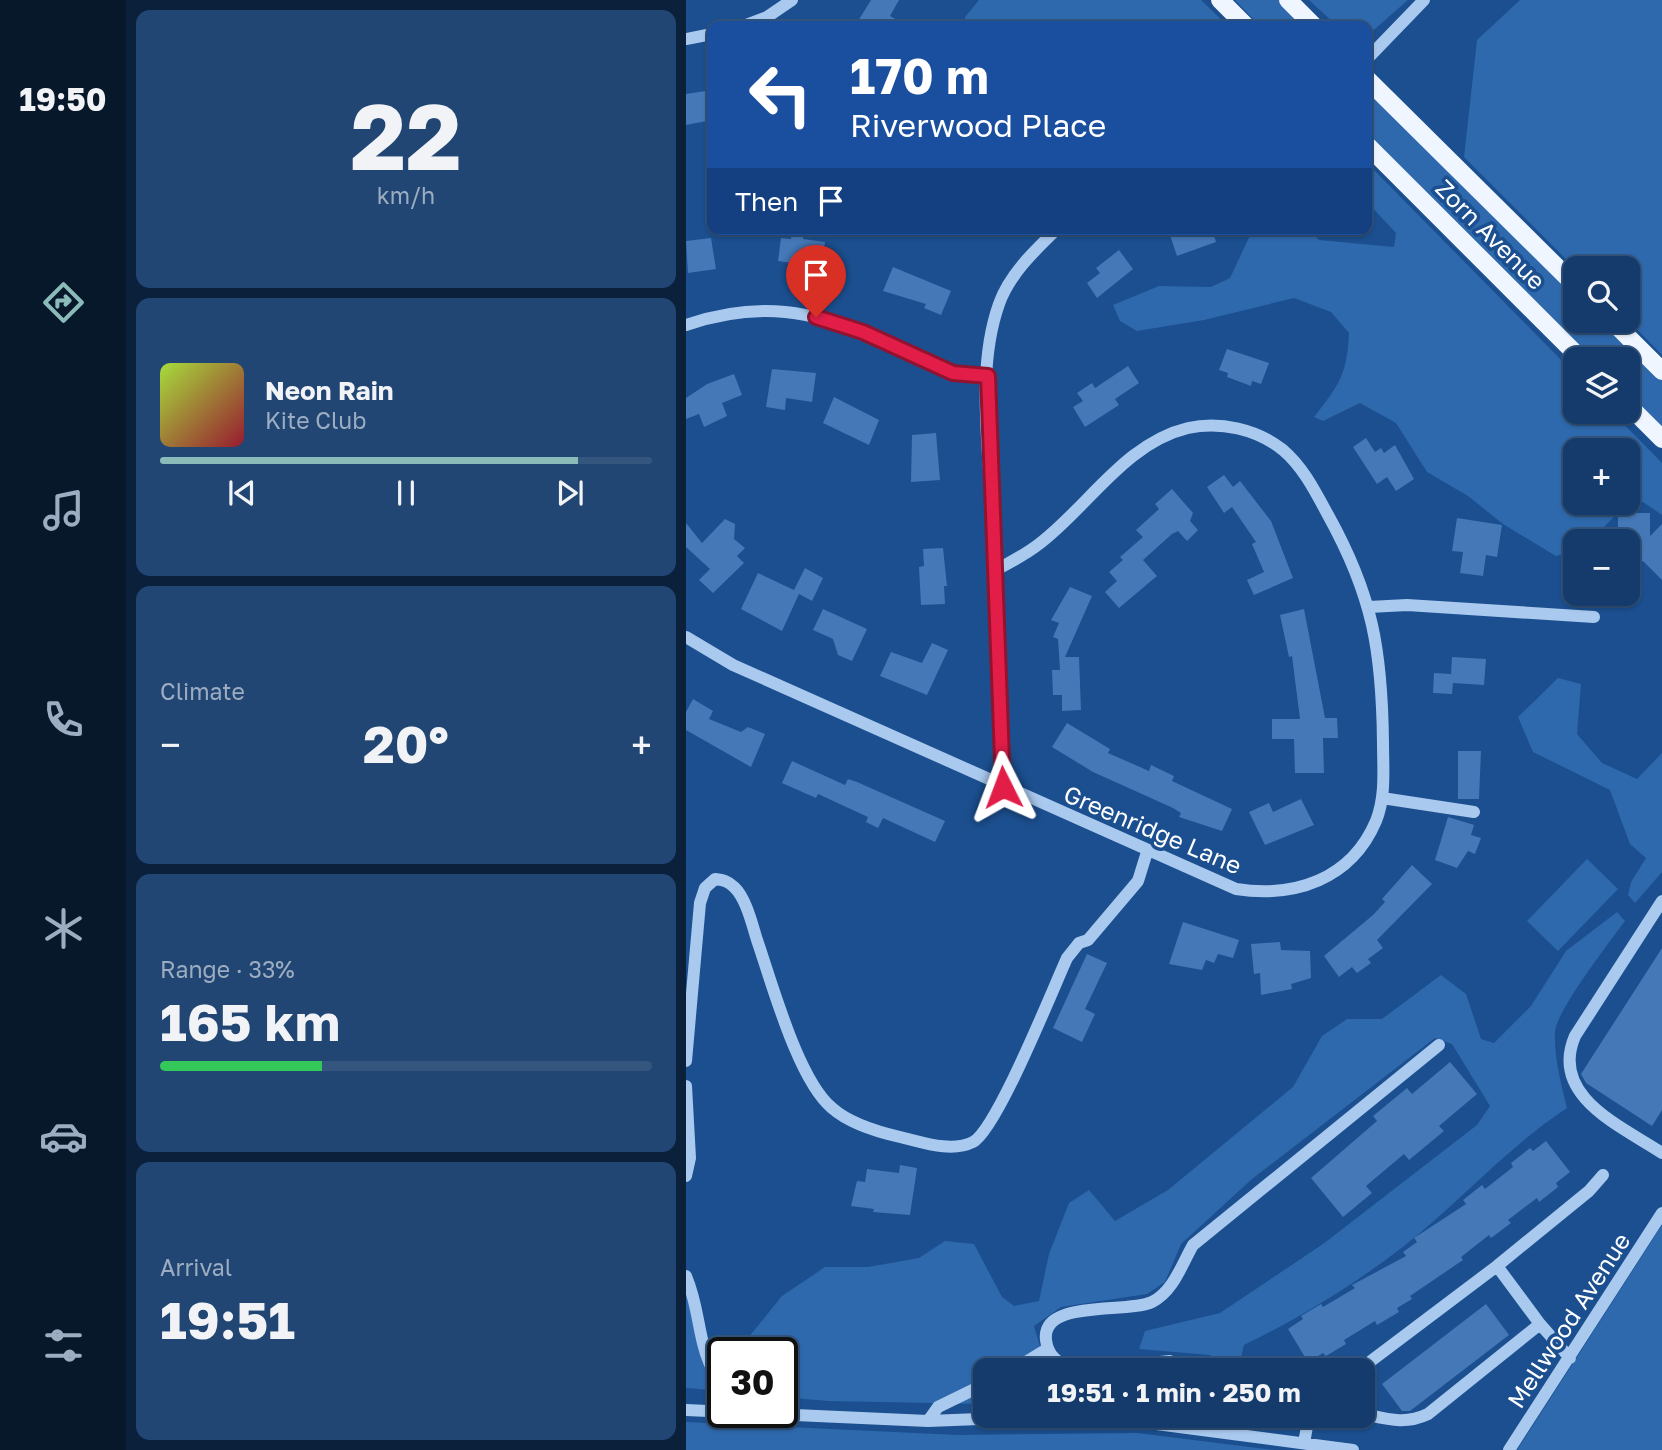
<!DOCTYPE html>
<meta charset="utf-8">
<style>
body{margin:0;font-family:"Golos Text",sans-serif;background:#214673;color:#f1f3f6;height:100vh;display:flex;flex-direction:column;font-size:26px;white-space:nowrap}
*{box-sizing:border-box;margin:0}
p{font-size:23px;color:#9dadc1}
.icon{flex:none;width:38px;height:38px;fill:none;stroke:currentColor;stroke-width:2;stroke-linecap:round;stroke-linejoin:round}
.map{position:relative;flex:1;overflow:hidden}
.side{display:flex;flex-direction:column;gap:10px;padding:10px;background:#0b203b;width:560px}
.side>*{flex:none}
.banner{position:absolute;left:21px;top:21px;width:665px;height:214px;border-radius:14px;box-shadow:0 2px 5px #0004,0 0 0 2px #33557e;background:#1a4fa0;color:#fff;overflow:hidden}
.buttons{position:absolute;left:877px;top:256px;display:grid;gap:14px}
.buttons a{display:grid;place-items:center;width:77px;height:77px;border-radius:14px;background:#143b6b;box-shadow:0 2px 5px #0004,0 0 0 2px #33557e;font-size:35px}
.speed{position:absolute;left:21px;top:1337px;display:flex;gap:14px;font-size:35px;font-weight:700;text-align:center}
.speed>*{display:grid;place-content:center;width:91px;height:91px;border-radius:50%;background:#143b6b;box-shadow:0 2px 5px #0004,0 0 0 2px #33557e;line-height:1}
.speed .limit{border:4px solid #111;border-radius:10px;background:#fff;color:#111}
.pin{position:absolute;display:grid;place-items:center;width:60px;height:60px;color:#fff;margin:-72px -30px;border-radius:50% 50% 50% 0;rotate:-45deg;box-shadow:0 0 7px #0007}
.pin .icon{rotate:45deg}
.me{position:absolute;width:77px;margin:-38px;rotate:357deg;stroke-linejoin:round;filter:drop-shadow(0 0 5px #0008)}
.turn{display:flex;align-items:center;gap:24px;height:147px;padding:0 28px;font-size:32px}
.turn .icon{width:91px;height:91px;stroke-width:2.5}
.turn b{display:block;font-size:49px;line-height:60px}
.then{display:flex;align-items:center;height:66px;padding:0 28px;background:#0003;gap:14px;font-size:26px}
.big{font-size:52px;font-weight:700;line-height:1.1}
.side .widget{flex:1;display:flex;flex-direction:column;justify-content:center;gap:10px;min-width:0;padding:0 24px;border-radius:14px;background:#214673}
.side .dial{align-items:center;gap:0}
.dial b{font-size:91px;line-height:1}
.song{display:flex;align-items:center;gap:21px}
.cover{width:84px;height:84px;border-radius:10px;background:linear-gradient(135deg,hsl(80 70% 55%),hsl(350 70% 35%))}
.played{height:7px;border-radius:4px;background:linear-gradient(90deg,#8bbbb9 85%,#33557e 85%)}
.keys{display:flex;justify-content:space-around;direction:ltr}
.heat{display:flex;justify-content:space-between;align-items:center;font-size:38px;direction:ltr}
.charge{height:10px;border-radius:5px;background:linear-gradient(90deg,#34c759 33%,#33557e 0)}
.trip{position:absolute;left:287px;top:1358px;width:402px;height:70px;border-radius:14px;background:#143b6b;box-shadow:0 2px 5px #0004,0 0 0 2px #33557e;font-weight:700;line-height:70px;text-align:center}
main{display:flex;flex:1;min-height:0}
.menu{display:flex;flex-direction:column;width:126px;justify-content:space-around;align-items:center;background:#08182b;color:#9dadc1}
.menu .icon{width:49px;height:49px}
.menu .on{color:#8bbbb9}
.menu b{font-size:32px;color:#f1f3f6}
.map>svg:first-child{display:block}
.green{fill:#2e69ad;fill-rule:evenodd}
.building{fill:#4478b7}
.lines{fill:none;stroke-linecap:round;stroke-linejoin:round}
.minor{stroke:#a9c9ee;stroke-width:12}
.major{stroke:#f0f6ff;stroke-width:18}
.route-casing{stroke:#92132f;stroke-width:18}
.route{stroke:#e11d48;stroke-width:12}
.labels{text-anchor:middle;dominant-baseline:central;stroke-width:7;stroke-linejoin:round;paint-order:stroke}
.street-label{font-size:24px;fill:#fff;stroke:#1b4f8f}
</style>
<main>
<nav class="menu">
<b>19:50</b>
<svg class="icon on" aria-label="directions" viewBox="0 0 24 24"><path d="M12 3l9 9-9 9-9-9zM9 14v-3h6M13 9l2 2-2 2"/></svg>
<svg class="icon" aria-label="music" viewBox="0 0 24 24"><path d="M9 18V5l10-2v13"/><circle cx="6" cy="18" r="3"/><circle cx="16" cy="16" r="3"/></svg>
<svg class="icon" aria-label="phone" viewBox="0 0 24 24"><path d="M5 4h4l2 5-3 2q2 4 5 5l2-3 5 2v4C11 20 4 13 5 4z"/></svg>
<svg class="icon" aria-label="climate" viewBox="0 0 24 24"><path d="M12 3v18M4 7l16 10M4 17L20 7"/></svg>
<svg class="icon" aria-label="car" viewBox="0 0 24 24"><path d="M5 17H2v-5l4-1 3-4h7l3 4 3 1v5h-3M9 17h6M6 11h13"/><circle cx="7" cy="17" r="2"/><circle cx="17" cy="17" r="2"/></svg>
<svg class="icon" aria-label="filters" viewBox="0 0 24 24"><path d="M4 7h16M4 17h16"/><circle cx="9" cy="7" r="2"/><circle cx="15" cy="17" r="2"/></svg>
</nav>
<section class="side">
<div class="widget dial"><b>22</b><p>km/h</p></div>
<div class="widget">
<div class="song"><i class="cover"></i><div><b>Neon Rain</b><p>Kite Club</p></div></div>
<div class="played"></div>
<div class="keys"><svg class="icon" aria-label="previous" viewBox="0 0 24 24"><path d="M18 5L8 12l10 7zM5 5v14"/></svg><svg class="icon" aria-label="pause" viewBox="0 0 24 24"><path d="M8 5v14M16 5v14"/></svg><svg class="icon" aria-label="next" viewBox="0 0 24 24"><path d="M6 5l10 7-10 7zM19 5v14"/></svg></div>
</div>
<div class="widget"><p>Climate</p>
<div class="heat"><a>−</a><b class="big">20°</b><a>+</a></div>
</div>
<div class="widget"><p>Range · 33%</p><b class="big">165 km</b><div class="charge"></div></div>
<div class="widget"><p>Arrival</p><b class="big">19:51</b></div>
</section>
<div class="map">
<svg width="976" height="1450" viewBox="0 0 976 1450">
<rect width="100%" height="100%" fill="#1b4f8f"/>
<!-- green -->
<path class="green" d="M 293,0 L 515,0 L 542,26 L 280,26 L 279,17 Z
M 549,0 L 593,0 L 619,26 L 574,26 Z
M 623,0 L 722,0 L 681,36 L 681,26 L 651,26 Z
M 834,0 L 976,0 L 976,355 L 942,320 L 942,268 L 889,268 L 778,157 L 791,40 Z
M 681,92 L 688,95 L 889,294 L 889,320 L 915,320 L 976,381 L 976,427 L 942,393 L 942,359 L 907,359 L 681,135 Z
M 681,163 L 889,374 L 889,411 L 925,411 L 976,463 L 976,515 L 957,502 L 937,508 L 904,541 L 889,541 L 889,551 L 870,556 L 817,524 L 782,496 L 741,472 L 710,423 L 674,403 L 637,421 L 628,417 C 653,385 661,375 663,333 L 645,312 L 608,298 L 518,320 L 451,331 L 434,321 L 427,305 L 473,286 L 525,287 L 544,278 L 567,229 L 623,229 L 633,240 L 708,247 L 710,233 L 681,202 ZM 889,450 L 942,450 L 942,502 L 889,502 Z
M 872,678 L 895,684 L 891,734 L 916,763 L 951,779 L 976,753 L 976,872 L 949,903 L 942,895 L 945,882 L 960,858 L 944,844 L 924,790 L 847,752 L 832,717 Z
M 901,859 L 932,889 L 872,951 L 841,921 Z
M 931,912 L 939,921 C 925,940 870,1011 869,1032 C 868,1057 875,1083 881,1108 C 819,1149 775,1201 718,1246 C 669,1284 614,1318 558,1345 L 552,1370 L 537,1370 L 524,1355 L 453,1349 L 459,1331 L 534,1313 L 637,1244 L 791,1125 L 804,1106 L 766,1044 L 749,1038 L 566,1179 L 495,1244 L 479,1282 L 461,1294 L 375,1307 L 348,1326 L 361,1370 L 299,1370 L 299,1404 L 142,1401 L 96,1397 L 96,1353 L 37,1353 L 37,1391 L 0,1388 L 0,1288 L 11,1340 L 42,1343 L 62,1338 L 96,1296 L 139,1267 L 182,1267 L 233,1258 L 259,1241 L 288,1244 L 316,1297 L 328,1306 L 353,1301 L 363,1254 L 383,1203 L 403,1190 L 429,1221 L 482,1190 L 607,1087 L 636,1036 L 661,1019 L 696,1019 L 755,975 L 780,994 L 795,1039 L 808,1043 L 845,1006 L 880,951 Z
M 976,1225 L 976,1450 L 831,1450 L 835,1444 Z
M 0,1422 L 272,1435 L 451,1433 L 589,1450 L 0,1450 Z"/>
<!-- building -->
<path class="building" d="M 185,0 L 213,0 L 204,16 L 222,26 L 169,26 Z
M 26,90 L 26,120 L 0,125 L 0,94 Z
M 482,229 L 526,229 L 530,242 L 491,256 Z
M 106,232 L 118,233 L 117,239 L 139,242 L 135,267 L 92,261 L 95,238 L 105,239 Z
M 25,238 L 30,269 L 2,273 L 0,241 Z
M 433,250 L 447,269 L 411,298 L 401,283 L 414,273 L 410,268 Z
M 207,267 L 265,291 L 255,315 L 238,308 L 240,304 L 197,291 Z
M 541,349 L 583,363 L 575,384 L 566,381 L 565,386 L 541,377 L 542,373 L 533,370 Z
M 442,366 L 453,383 L 429,399 L 433,405 L 399,427 L 387,407 L 397,401 L 391,393 L 406,383 L 409,388 Z
M 86,369 L 130,373 L 126,402 L 100,398 L 99,410 L 80,407 Z
M 48,374 L 56,395 L 36,403 L 41,416 L 18,427 L 13,414 L 0,419 L 0,398 L 21,384 Z
M 148,397 L 193,420 L 183,445 L 137,423 Z
M 250,433 L 254,480 L 225,482 L 226,435 Z
M 680,438 L 689,452 L 695,448 L 698,453 L 709,445 L 728,479 L 710,491 L 701,477 L 691,484 L 667,447 Z
M 538,475 L 547,487 L 554,481 L 585,521 L 607,578 L 568,595 L 561,580 L 578,572 L 566,544 L 570,542 L 546,507 L 538,513 L 521,487 Z
M 486,489 L 507,513 L 504,521 L 512,530 L 501,541 L 492,531 L 486,534 L 457,560 L 471,576 L 433,608 L 419,592 L 431,581 L 423,572 L 437,560 L 434,557 L 457,537 L 450,530 L 473,509 L 469,504 Z
M 932,513 L 964,513 L 964,536 L 976,524 L 976,580 L 957,561 L 949,569 L 942,562 L 947,551 L 942,541 L 937,541 L 932,533 Z
M 771,518 L 816,525 L 811,557 L 800,555 L 797,576 L 774,573 L 777,552 L 766,551 Z
M 39,519 L 49,524 L 48,539 L 59,548 L 51,556 L 58,563 L 27,593 L 13,580 L 24,569 L 0,547 L 0,523 L 16,543 Z
M 257,548 L 261,586 L 258,586 L 259,604 L 235,605 L 233,567 L 238,566 L 237,549 Z
M 119,568 L 137,578 L 126,601 L 113,594 L 96,631 L 55,609 L 72,573 L 108,590 Z
M 384,587 L 406,596 L 379,657 L 393,657 L 395,710 L 376,711 L 376,695 L 367,695 L 366,670 L 374,670 L 372,639 L 367,637 L 373,623 L 365,620 Z
M 137,609 L 181,629 L 166,661 L 152,655 L 147,639 L 127,630 Z
M 618,609 L 639,718 L 651,718 L 652,738 L 637,738 L 638,773 L 609,773 L 608,739 L 586,739 L 586,719 L 614,719 L 606,656 L 603,657 L 594,615 Z
M 246,643 L 262,650 L 241,695 L 194,676 L 205,652 L 236,663 Z
M 766,657 L 800,659 L 798,685 L 767,683 L 766,694 L 747,693 L 748,673 L 765,674 Z
M 7,699 L 27,711 L 23,719 L 55,732 L 62,727 L 79,734 L 65,767 L 0,730 L 0,712 Z
M 381,723 L 424,749 L 422,753 L 463,771 L 465,765 L 488,776 L 486,781 L 546,809 L 536,831 L 493,817 L 495,813 L 487,808 L 407,772 L 366,747 Z
M 772,751 L 795,751 L 793,799 L 772,799 Z
M 106,761 L 159,785 L 162,779 L 171,782 L 259,821 L 249,842 L 197,818 L 192,828 L 180,822 L 182,817 L 132,794 L 130,798 L 96,783 Z
M 615,799 L 628,825 L 579,845 L 563,812 L 583,803 L 587,812 Z
M 762,817 L 788,825 L 785,835 L 795,838 L 789,854 L 782,851 L 771,868 L 749,860 Z
M 726,865 L 746,884 L 691,940 L 697,948 L 682,959 L 685,963 L 671,973 L 666,967 L 653,977 L 638,956 L 687,915 L 699,902 L 696,899 Z
M 497,922 L 553,940 L 547,958 L 532,954 L 528,963 L 520,960 L 516,970 L 483,964 Z
M 594,942 L 595,950 L 624,951 L 625,978 L 605,984 L 606,989 L 575,995 L 574,973 L 568,974 L 565,944 Z
M 976,948 L 976,1110 L 966,1126 L 900,1083 L 895,1074 Z
M 401,954 L 421,963 L 399,1009 L 409,1014 L 396,1042 L 367,1028 Z
M 764,1062 L 791,1094 L 753,1126 L 758,1131 L 723,1160 L 718,1154 L 680,1186 L 686,1193 L 657,1217 L 625,1178 L 691,1121 L 687,1116 L 721,1088 L 726,1094 Z
M 860,1141 L 884,1172 L 870,1183 L 872,1187 L 853,1202 L 851,1198 L 822,1220 L 825,1223 L 805,1238 L 803,1235 L 775,1257 L 777,1260 L 724,1296 L 726,1299 L 711,1308 L 713,1312 L 691,1325 L 689,1321 L 658,1340 L 660,1344 L 640,1356 L 637,1353 L 622,1362 L 602,1329 L 617,1319 L 615,1316 L 635,1304 L 637,1307 L 669,1288 L 666,1285 L 720,1256 L 717,1252 L 731,1242 L 728,1238 L 780,1204 L 777,1200 L 796,1185 L 799,1189 L 827,1167 L 825,1163 L 844,1148 L 847,1151 Z
M 214,1165 L 231,1168 L 224,1215 L 187,1212 L 188,1209 L 165,1206 L 171,1181 L 179,1182 L 181,1169 L 213,1173 Z
M 800,1304 L 823,1335 L 724,1411 L 716,1411 L 696,1384 Z"/>
<g class="lines">
<!-- minor -->
<path class="minor" d="M 57,26 L 81,17 L 106,0
M 0,39 L 26,34
M 681,59 L 738,0
M 0,325 C 64,303 115,308 177,332 C 206,344 234,363 265,372 C 276,376 290,375 302,376
M 683,607 L 721,605 L 908,617
M 0,637 L 47,665 L 550,889 C 608,898 665,880 690,821 C 700,796 697,769 697,743 C 696,651 687,596 642,515 C 629,491 617,467 597,450 C 571,429 534,421 502,428 C 439,443 402,507 353,544 C 339,555 323,563 308,571
M 317,787 C 313,693 309,599 305,505 C 302,440 291,366 313,304 C 323,275 349,250 371,229
M 696,798 L 788,812
M 976,901 L 889,1036 C 863,1096 935,1126 976,1153
M 0,1061 L 14,903 L 19,888 L 29,879 C 37,880 42,881 48,887 C 60,898 66,924 71,940 C 86,983 112,1080 146,1108 C 163,1123 192,1132 214,1137 C 236,1142 265,1153 287,1142 C 311,1129 366,991 381,958 L 393,943 L 402,940 L 452,881 L 461,852
M 0,1086 L 4,1158 L 0,1176
M 811,1266 L 854,1324 L 884,1358
M 0,1276 C 17,1316 9,1348 37,1387
M 327,1370 L 361,1349
M 386,1370 C 372,1362 362,1357 360,1340 C 355,1299 440,1314 466,1302 C 487,1292 496,1264 507,1245 L 753,1045
M 395,1370 L 484,1361 L 501,1370
M 673,1370 L 811,1266 L 903,1191 L 917,1175
M 0,1410 L 242,1421 L 372,1416
M 677,1414 C 701,1419 719,1425 742,1414 L 854,1324
M 380,1416 L 440,1420 L 667,1450
M 242,1421 L 252,1407 L 299,1384
M 618,1443 L 623,1416
M 823,1450 L 976,1213"/>
<!-- major -->
<path class="major" d="M 534,0 L 560,26
M 602,0 L 628,26
M 681,79 L 889,285
M 681,145 L 895,359
M 925,320 L 976,371
M 942,405 L 976,439"/>
</g>
<g class="lines">
<defs>
<path id="route" d="M 130,317 L 177,332 L 267,373 L 302,376 L 317,787"/>
</defs>
<!-- route casing -->
<use href="#route" class="route-casing"/>
<!-- route -->
<use href="#route" class="route"/>
</g>
<g class="labels">
<!-- street labels -->
<g class="street-label">
<text transform="translate(805 234) rotate(45)">Zorn Avenue</text>
<text transform="translate(467 829) rotate(23)">Greenridge Lane</text>
<text transform="translate(882 1320) rotate(-57)">Mellwood Avenue</text>
</g>
</g>
</svg>
<div class="buttons">
<a><svg class="icon" aria-label="search" viewBox="0 0 24 24"><circle cx="10" cy="10" r="6"/><path d="M15 15l6 6"/></svg></a>
<a><svg class="icon" aria-label="layers" viewBox="0 0 24 24"><path d="M12 4l9 5-9 5-9-5zM3 14l9 5 9-5"/></svg></a>
<a>+</a>
<a>−</a>
</div>
<div class="speed"><div class="limit">30</div></div>
<div class="pin" style="left:130px;top:317px;background:#d93025"><svg class="icon" aria-label="arrive" viewBox="0 0 24 24"><path d="M6 21V4h12l-3 4 3 4H6"/></svg></div>
<svg class="me" style="left:317px;top:787px" viewBox="-20 -20 40 40"><path d="M0-17L14 15 0 8-14 15z" fill="#e11d48" stroke="#fff" stroke-width="4"/></svg>
<div class="trip">19:51 · 1 min · 250 m</div>
<div class="banner">
<div class="turn"><svg class="icon" aria-label="left" viewBox="0 0 24 24"><path d="M17 20v-9H6M10 6l-5 5 5 5"/></svg><div><b>170 m</b>Riverwood Place</div></div>
<div class="then">Then<svg class="icon" aria-label="arrive" viewBox="0 0 24 24"><path d="M6 21V4h12l-3 4 3 4H6"/></svg></div>
</div>
</div>
</main>
